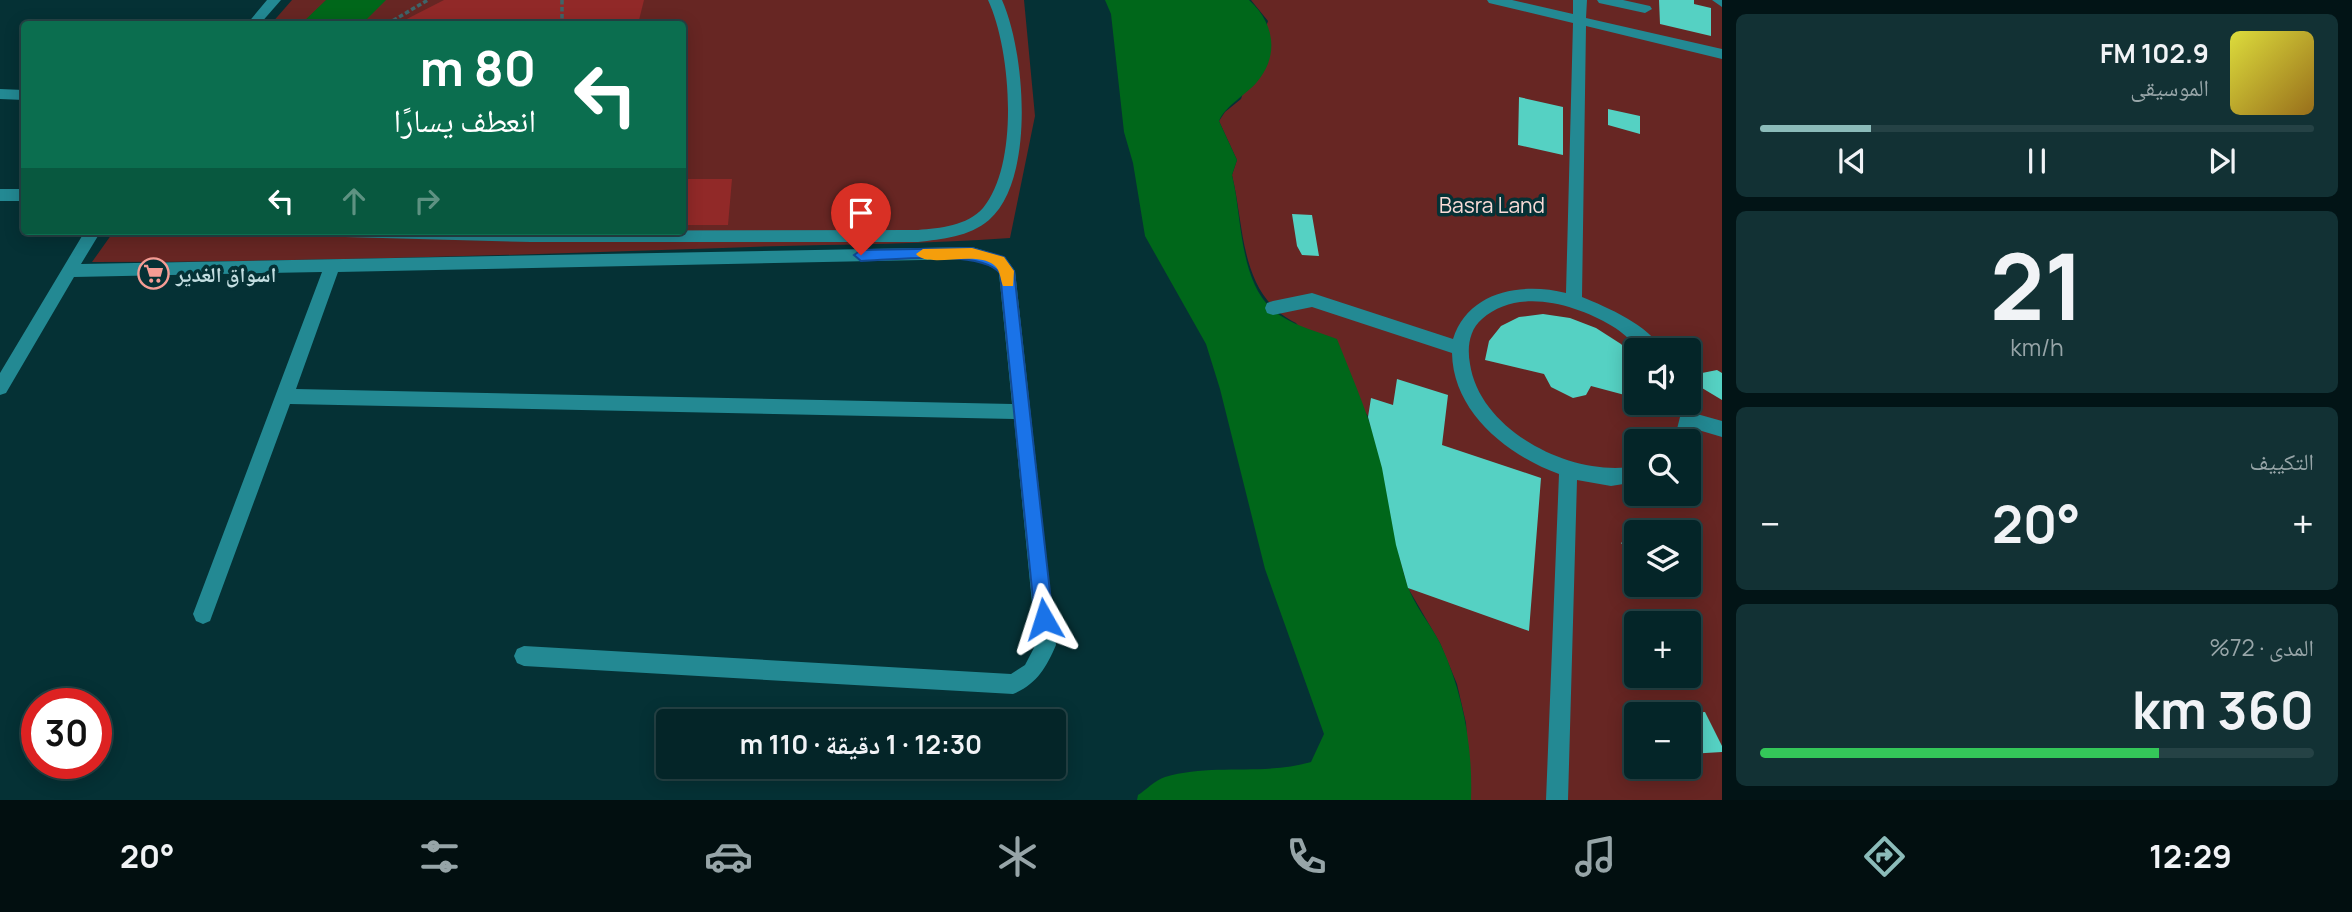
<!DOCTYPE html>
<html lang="ar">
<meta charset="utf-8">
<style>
body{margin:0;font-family:Manrope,"Noto Naskh Arabic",sans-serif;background:#123134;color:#f1f3f6;direction:rtl;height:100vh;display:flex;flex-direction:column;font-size:26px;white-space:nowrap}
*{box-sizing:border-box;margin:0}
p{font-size:23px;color:#97a5a8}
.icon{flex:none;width:38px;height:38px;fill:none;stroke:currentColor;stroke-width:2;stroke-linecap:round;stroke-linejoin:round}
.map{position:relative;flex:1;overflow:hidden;direction:ltr}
.panel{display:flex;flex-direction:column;gap:14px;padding:14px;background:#021416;width:630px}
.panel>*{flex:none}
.guide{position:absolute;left:21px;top:21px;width:665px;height:214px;border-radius:7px;box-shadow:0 4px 18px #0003,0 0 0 2px #254245;direction:rtl;background:#0b6e4f;color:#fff;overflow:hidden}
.tools{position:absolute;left:1624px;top:338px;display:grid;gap:14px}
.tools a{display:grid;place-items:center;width:77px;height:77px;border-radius:7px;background:#042528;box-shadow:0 4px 18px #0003,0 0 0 2px #254245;font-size:35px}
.speed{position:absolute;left:21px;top:688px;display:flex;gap:14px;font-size:35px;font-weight:700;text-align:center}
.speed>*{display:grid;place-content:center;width:91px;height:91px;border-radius:50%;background:#042528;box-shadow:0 4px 18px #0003,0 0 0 2px #254245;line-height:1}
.speed .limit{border:10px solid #d22;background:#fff;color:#111}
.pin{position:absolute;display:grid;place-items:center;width:60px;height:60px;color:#fff;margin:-72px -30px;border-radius:50% 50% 50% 0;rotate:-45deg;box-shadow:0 0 7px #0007}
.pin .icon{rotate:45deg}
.me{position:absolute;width:77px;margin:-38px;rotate:354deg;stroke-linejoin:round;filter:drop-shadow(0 0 5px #0008)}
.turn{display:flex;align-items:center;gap:24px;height:147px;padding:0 35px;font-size:32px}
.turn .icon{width:91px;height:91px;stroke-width:2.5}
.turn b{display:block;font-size:49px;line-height:60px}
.lanes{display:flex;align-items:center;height:66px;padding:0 35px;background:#0003;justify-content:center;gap:35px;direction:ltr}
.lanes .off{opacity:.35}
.big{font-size:52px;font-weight:700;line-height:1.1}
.panel .tile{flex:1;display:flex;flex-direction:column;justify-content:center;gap:10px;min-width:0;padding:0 24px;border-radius:10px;background:#123134}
.panel .dial{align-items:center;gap:0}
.dial b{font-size:91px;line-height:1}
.song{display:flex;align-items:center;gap:21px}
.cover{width:84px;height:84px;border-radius:10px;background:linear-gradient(135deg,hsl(60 70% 55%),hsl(40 70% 35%))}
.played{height:7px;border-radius:4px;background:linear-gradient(90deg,#8bbbb9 20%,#254245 20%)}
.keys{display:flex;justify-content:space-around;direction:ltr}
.heat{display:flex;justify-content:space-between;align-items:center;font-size:38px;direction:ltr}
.charge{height:10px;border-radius:5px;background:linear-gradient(90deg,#34c759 72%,#254245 0)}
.trip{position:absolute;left:656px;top:709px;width:410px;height:70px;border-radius:7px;background:#042528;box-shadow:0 4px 18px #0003,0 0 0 2px #254245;font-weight:700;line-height:70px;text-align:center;direction:rtl}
.dock{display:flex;height:112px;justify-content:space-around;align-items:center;background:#020f10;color:#97a5a8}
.dock .icon{width:49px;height:49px}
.dock .on{color:#8bbbb9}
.dock b{font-size:32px;color:#f1f3f6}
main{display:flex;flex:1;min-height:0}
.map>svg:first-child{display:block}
.green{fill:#672623;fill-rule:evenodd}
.forest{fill:#912928}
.water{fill:#00671a}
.building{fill:#55d1c3}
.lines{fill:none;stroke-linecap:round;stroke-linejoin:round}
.path{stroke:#3e6569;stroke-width:3.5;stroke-dasharray:4.5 2.5;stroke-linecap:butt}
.minor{fill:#238993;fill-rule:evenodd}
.route{fill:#1a73e8;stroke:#114b97;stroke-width:2}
.slow{fill:#f59e0b}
.labels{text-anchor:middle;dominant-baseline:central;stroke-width:7;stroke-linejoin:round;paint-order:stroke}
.park-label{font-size:21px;fill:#f9dbd7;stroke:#053135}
.poi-label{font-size:21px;font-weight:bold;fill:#c2dde0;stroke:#053135;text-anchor:start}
</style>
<main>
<section class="panel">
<div class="tile">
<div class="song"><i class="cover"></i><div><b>102.9 FM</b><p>الموسيقى</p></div></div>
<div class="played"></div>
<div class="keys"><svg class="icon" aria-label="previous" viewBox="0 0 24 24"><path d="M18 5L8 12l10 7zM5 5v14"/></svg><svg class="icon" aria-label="pause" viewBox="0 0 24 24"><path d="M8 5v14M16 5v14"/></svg><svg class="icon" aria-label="next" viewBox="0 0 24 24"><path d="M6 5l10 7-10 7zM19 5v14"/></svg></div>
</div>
<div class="tile dial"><b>21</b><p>km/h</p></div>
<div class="tile"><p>التكييف</p>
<div class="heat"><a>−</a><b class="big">20°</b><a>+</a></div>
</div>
<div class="tile"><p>المدى · 72%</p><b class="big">360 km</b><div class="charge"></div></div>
</section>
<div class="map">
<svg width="1722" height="800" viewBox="0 0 1722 800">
<rect width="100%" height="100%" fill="#053135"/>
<!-- green -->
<path class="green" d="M 292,0 L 1024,0 L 1035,116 L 1010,238 C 914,245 819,244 723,248 C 513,255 302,262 92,262 L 114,231 L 682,231 L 682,24 L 271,24 Z
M 1251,0 L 1722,0 L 1722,800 L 1471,800 L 1466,723 L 1457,684 L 1440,643 L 1408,588 L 1396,545 L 1382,468 L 1368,416 L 1296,323 C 1239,295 1245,228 1232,175 L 1237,160 L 1219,121 L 1225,112 L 1241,99 L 1268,21 ZM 1636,350 L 1689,350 L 1689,402 L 1636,402 ZM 1636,441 L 1689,441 L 1689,494 L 1636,494 ZM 1636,532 L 1689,532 L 1689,584 L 1636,584 ZM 1636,623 L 1689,623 L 1689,676 L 1636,676 ZM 1636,714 L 1689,714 L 1689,766 L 1636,766 Z"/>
<!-- forest -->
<path class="forest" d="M 444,0 L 644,0 L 638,24 L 397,24 Z
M 683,179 L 732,179 L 728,225 L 683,225 Z"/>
<!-- water -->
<path class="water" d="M 326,0 L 386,0 L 362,24 L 301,24 Z
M 1105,0 L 1249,0 C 1274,22 1280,55 1257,82 C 1246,95 1226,105 1219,121 L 1237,160 L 1232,175 C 1243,219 1238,289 1281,316 C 1298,327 1319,332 1337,339 C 1354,382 1373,424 1383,470 C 1391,508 1395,546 1407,584 C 1414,606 1431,624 1441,645 C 1463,693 1473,747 1471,800 L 1137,800 L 1138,795 C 1146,790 1155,780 1165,777 C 1212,763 1263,776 1311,762 L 1324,734 L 1265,569 L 1220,389 L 1206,344 L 1145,236 L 1133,163 L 1124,132 L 1111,14 Z"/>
<!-- building -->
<path class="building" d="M 1659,0 L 1694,0 L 1694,4 L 1711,8 L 1711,36 L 1660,24 Z
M 1519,97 L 1563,107 L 1563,155 L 1518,145 Z
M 1608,109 L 1640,116 L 1640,134 L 1608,125 Z
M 1292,214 L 1312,215 L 1319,256 L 1302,255 L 1297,246 Z
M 1543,314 L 1570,318 L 1596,328 L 1621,344 L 1636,360 L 1636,398 L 1591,386 L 1586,395 L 1573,398 L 1551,387 L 1544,374 L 1485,360 L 1489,341 L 1501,326 L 1519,317 Z
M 1717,370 L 1722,373 L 1722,400 L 1702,388 L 1702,373 Z
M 1397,379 L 1448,395 L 1442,445 L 1541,478 L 1529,631 L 1408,588 L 1396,545 L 1382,468 L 1368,417 L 1371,398 L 1393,405 Z
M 1636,533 L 1636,558 L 1621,543 Z
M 1705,712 L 1722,746 L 1722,752 L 1689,754 L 1689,713 Z"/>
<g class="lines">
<!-- path -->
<path class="path" d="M 562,0 L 562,24
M 387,24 L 428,0"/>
<!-- minor -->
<path class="minor" d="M 267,0 L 281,0 L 260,24 L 247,24 Z
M 988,0 L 1002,0 C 1025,51 1036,179 989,220 C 969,237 942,239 918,242 L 531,242 L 345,237 L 337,231 L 918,230 C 940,228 967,226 983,208 C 1020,164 1011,49 988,0 Z
M 1487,0 L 1512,0 L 1573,14 L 1573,0 L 1587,0 L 1586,18 L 1722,49 L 1722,59 L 1586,26 L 1582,297 C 1607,307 1650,326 1662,350 C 1633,350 1635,340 1612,326 C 1575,304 1518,287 1482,319 C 1469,330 1467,348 1470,364 C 1480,432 1574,478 1636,466 L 1636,482 L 1611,486 L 1577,480 L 1568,800 L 1546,800 L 1559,474 C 1507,455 1453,412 1452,353 L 1312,307 L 1273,315 L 1267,313 L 1265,308 L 1267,303 L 1273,301 L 1312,293 L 1453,339 C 1468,291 1522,282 1566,293 L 1573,23 L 1489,3 Z
M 1597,0 L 1623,0 L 1650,6 L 1652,9 L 1645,13 L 1599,3 Z
M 1712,0 L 1722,0 L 1722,7 Z
M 0,89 L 24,90 L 24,100 L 0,99 Z
M 0,189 L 24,189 L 24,201 L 0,201 Z
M 85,231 L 101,231 L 81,264 L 972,247 L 1005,257 L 1015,271 L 1056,645 C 1046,668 1037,684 1013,694 L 524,666 L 517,663 L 514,656 L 517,649 L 524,646 L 1011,674 L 1025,665 L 1036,644 L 1014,419 L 290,404 L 210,621 L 203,624 L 196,621 L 193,614 L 322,272 L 74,277 L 6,393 L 0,395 L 0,373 ZM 972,259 L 994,266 L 999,273 L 1012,404 L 296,389 L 338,272 Z
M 1689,396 L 1697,414 L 1722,421 L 1722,437 L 1695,429 L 1689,447 L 1689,441 L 1674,441 L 1680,417 L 1676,402 L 1689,402 Z"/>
</g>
<!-- route -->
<path class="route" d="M 972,248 L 1004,257 L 1014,271 L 1053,619 L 1050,625 L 1044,628 L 1037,625 L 1035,619 L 1000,273 C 980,249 892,260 861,261 L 854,255 L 861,250 Z"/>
<!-- slow -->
<path class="slow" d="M 972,248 L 1004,257 L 1014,271 L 1013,286 L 1003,286 C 1000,279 1001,271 994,265 C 975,250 928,269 916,254 L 923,249 Z"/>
<!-- icons -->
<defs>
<symbol id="supermarket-ring" viewBox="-11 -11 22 22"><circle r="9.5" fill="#053135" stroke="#f59c94" stroke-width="1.5"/><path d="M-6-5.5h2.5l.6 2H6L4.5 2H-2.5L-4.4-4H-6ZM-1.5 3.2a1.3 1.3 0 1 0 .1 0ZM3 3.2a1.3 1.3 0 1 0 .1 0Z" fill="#f59c94"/></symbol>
</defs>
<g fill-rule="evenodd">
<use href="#supermarket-ring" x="136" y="256" width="35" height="35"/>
</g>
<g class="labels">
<!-- park labels -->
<g class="park-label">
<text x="1492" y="205">Basra Land</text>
</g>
<!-- poi labels -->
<g class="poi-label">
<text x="176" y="274">اسواق الغدير</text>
</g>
</g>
</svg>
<div class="tools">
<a><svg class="icon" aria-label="sound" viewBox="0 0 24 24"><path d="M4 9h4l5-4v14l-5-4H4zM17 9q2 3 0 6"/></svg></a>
<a><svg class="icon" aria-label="search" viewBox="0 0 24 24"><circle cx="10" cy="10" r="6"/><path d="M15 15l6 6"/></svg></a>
<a><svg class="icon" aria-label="layers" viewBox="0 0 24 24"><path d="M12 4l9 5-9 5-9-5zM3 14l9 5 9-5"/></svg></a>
<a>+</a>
<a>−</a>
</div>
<div class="speed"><div class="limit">30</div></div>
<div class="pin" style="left:861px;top:255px;background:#d93025"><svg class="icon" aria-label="arrive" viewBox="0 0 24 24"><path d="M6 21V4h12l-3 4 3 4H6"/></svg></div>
<svg class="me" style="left:1044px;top:619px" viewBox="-20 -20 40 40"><path d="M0-17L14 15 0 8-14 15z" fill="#1a73e8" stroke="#fff" stroke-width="4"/></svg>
<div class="trip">12:30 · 1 دقيقة · 110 m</div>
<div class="guide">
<div class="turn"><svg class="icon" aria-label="left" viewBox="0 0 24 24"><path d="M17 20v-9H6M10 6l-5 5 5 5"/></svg><div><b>80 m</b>انعطف يسارًا</div></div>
<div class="lanes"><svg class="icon" aria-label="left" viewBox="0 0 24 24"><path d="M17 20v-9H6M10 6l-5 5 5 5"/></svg><svg class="icon off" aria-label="ahead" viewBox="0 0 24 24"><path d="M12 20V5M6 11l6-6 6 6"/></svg><svg class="icon off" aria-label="right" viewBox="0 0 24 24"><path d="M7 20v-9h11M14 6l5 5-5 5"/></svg></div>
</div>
</div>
</main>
<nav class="dock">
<b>12:29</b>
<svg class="icon on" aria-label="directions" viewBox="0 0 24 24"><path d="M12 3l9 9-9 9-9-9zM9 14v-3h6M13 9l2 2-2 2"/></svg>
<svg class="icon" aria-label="music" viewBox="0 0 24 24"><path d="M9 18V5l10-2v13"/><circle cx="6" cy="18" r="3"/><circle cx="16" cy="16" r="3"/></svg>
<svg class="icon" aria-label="phone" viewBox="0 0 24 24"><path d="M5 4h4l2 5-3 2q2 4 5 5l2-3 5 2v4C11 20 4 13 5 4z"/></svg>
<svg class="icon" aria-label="climate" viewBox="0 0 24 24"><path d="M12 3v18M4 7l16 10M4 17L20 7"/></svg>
<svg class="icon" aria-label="car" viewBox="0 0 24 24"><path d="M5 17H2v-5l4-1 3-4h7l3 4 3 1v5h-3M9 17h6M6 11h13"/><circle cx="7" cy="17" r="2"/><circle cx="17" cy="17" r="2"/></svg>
<svg class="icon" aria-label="filters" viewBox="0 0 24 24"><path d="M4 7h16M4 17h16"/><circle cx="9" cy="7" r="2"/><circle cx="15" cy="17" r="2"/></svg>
<b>20°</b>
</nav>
